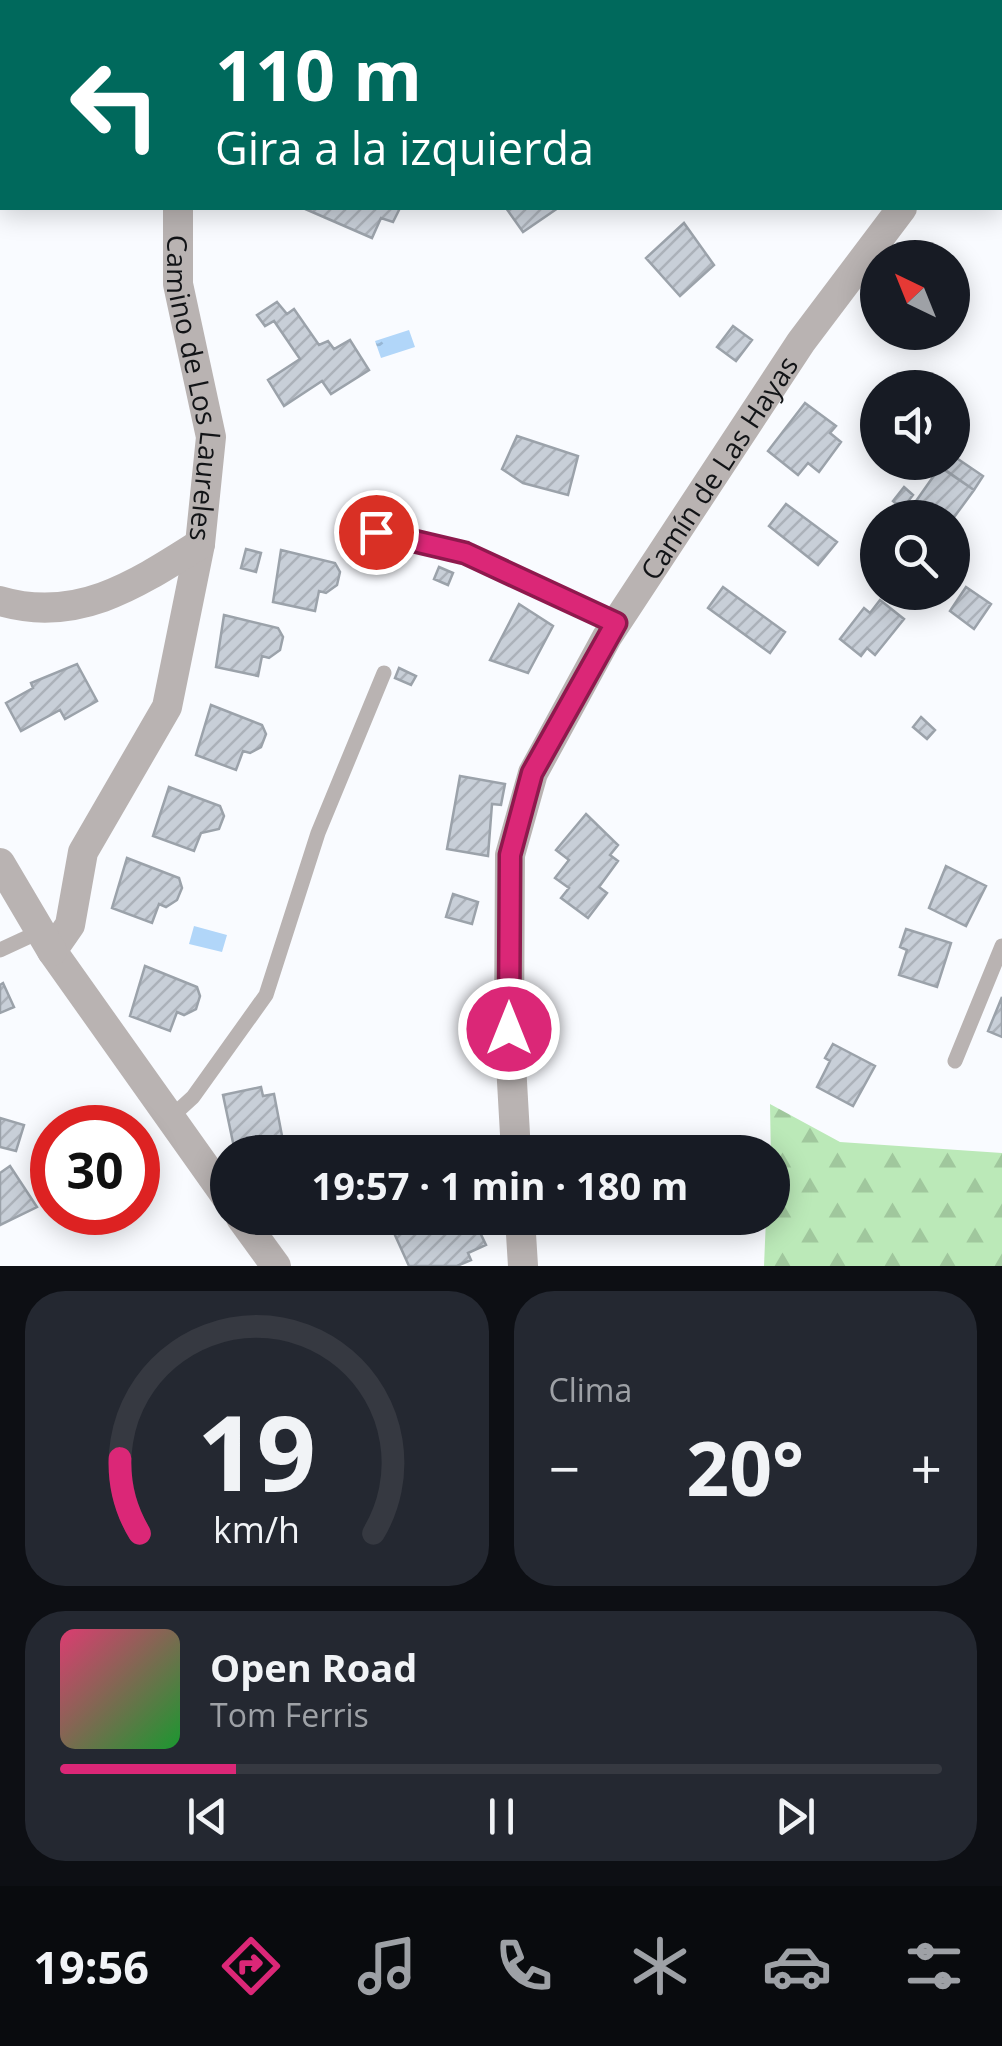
<!DOCTYPE html>
<html lang="es">
<meta charset="utf-8">
<style>
body{margin:0;font-family:"Open Sans",sans-serif;background:#242831;color:#f1f3f6;height:100vh;display:flex;flex-direction:column;font-size:38px;white-space:nowrap}
*{box-sizing:border-box;margin:0}
p{font-size:32px;color:#9ea1a6}
.icon{flex:none;width:55px;height:55px;fill:none;stroke:currentColor;stroke-width:2;stroke-linecap:round;stroke-linejoin:round}
.map{position:relative;height:1266px;overflow:hidden}
.side{display:flex;flex-direction:column;gap:25px;padding:25px;background:#0d0f14;flex:1}
.side>*{flex:none}
.banner{position:absolute;left:0px;top:0px;width:1002px;height:210px;box-shadow:0 5px 25px #0003;background:#00695c;color:#fff;overflow:hidden}
.needle{width:65px;rotate:317deg}
.fabs{position:absolute;left:860px;top:240px;display:grid;gap:20px}
.fabs a{display:grid;place-items:center;width:110px;height:110px;border-radius:50%;background:#171b24;box-shadow:0 5px 25px #0003;font-size:50px}
.speed{position:absolute;left:30px;top:1105px;display:flex;gap:20px;font-size:50px;font-weight:700;text-align:center}
.speed>*{display:grid;place-content:center;width:130px;height:130px;border-radius:50%;background:#171b24;box-shadow:0 5px 25px #0003;line-height:1}
.speed .limit{border:15px solid #d22;background:#fff;color:#111}
.pin{position:absolute;display:grid;place-items:center;width:85px;height:85px;color:#fff;margin:-42px;border:5px solid #fff;border-radius:50%;box-shadow:0 2px 10px #0007}
.me{position:absolute;width:110px;margin:-55px;rotate:0deg;stroke-linejoin:round;filter:drop-shadow(0 0 8px #0008)}
.turn{display:flex;align-items:center;gap:35px;height:210px;padding:0 50px;font-size:45px}
.turn .icon{width:130px;height:130px;stroke-width:2.5}
.turn b{display:block;font-size:70px;line-height:85px}
.big{font-size:75px;font-weight:700;line-height:1.1}
.side .card{flex:1;display:flex;flex-direction:column;justify-content:center;gap:15px;min-width:0;padding:0 35px;border-radius:40px;background:#242831}
.side .dial{align-items:center;gap:0}
.dial svg{height:260px;overflow:visible;fill:none;stroke:#363941;stroke-width:7;stroke-linecap:round;text-anchor:middle}
.dial text{fill:#f1f3f6;stroke:none}
.song{display:flex;align-items:center;gap:30px}
.cover{width:120px;height:120px;border-radius:15px;background:linear-gradient(135deg,hsl(340 70% 55%),hsl(130 70% 35%))}
.played{height:10px;border-radius:5px;background:linear-gradient(90deg,#db2777 20%,#363941 20%)}
.keys{display:flex;justify-content:space-around;direction:ltr}
.heat{display:flex;justify-content:space-between;align-items:center;font-size:55px;direction:ltr}
.side .tiles{flex:1;display:grid;gap:25px;grid-template-columns:1fr 1fr}
.card:last-child{grid-column:span 2}
.trip{position:absolute;left:210px;top:1135px;width:580px;height:100px;border-radius:50px;background:#171b24;box-shadow:0 5px 25px #0003;font-weight:700;line-height:100px;text-align:center}
.dock{display:flex;height:160px;justify-content:space-around;align-items:center;background:#090b0e;color:#9ea1a6}
.dock .icon{width:70px;height:70px}
.dock .current{color:#db2777}
.dock b{font-size:45px;color:#f1f3f6}
.map>svg:first-child{display:block}
.forest{fill:url(#forest-firs)}
.water{fill:url(#water-ripples)}
.building{fill:url(#building-hatch);stroke:#9ba2aa;stroke-width:2.5}
.lines{fill:none;stroke-linecap:round;stroke-linejoin:round}
.lane{stroke:#b9b3b2;stroke-width:15}
.street{stroke:#b9b3b2;stroke-width:30}
.route-casing{stroke:#8e194d;stroke-width:25}
.route{stroke:#db2777;stroke-width:18}
.labels{text-anchor:middle;dominant-baseline:central;stroke-width:8;stroke-linejoin:round;paint-order:stroke}
.street-label{font-size:28px;fill:#121417;stroke:#fff}
</style>
<div class="map">
<svg width="1002" height="1266" viewBox="0 0 1002 1266">
<defs>
<pattern id="forest-firs" width="22" height="20" patternUnits="userSpaceOnUse" patternTransform="scale(2.5)"><rect width="22" height="20" fill="#bbe9b8"/><path d="M5 1l3.5 6h-7zM16 11l3.5 6h-7z" fill="#a0c79d"/></pattern>
<pattern id="water-ripples" width="26" height="14" patternUnits="userSpaceOnUse" patternTransform="scale(2.5)"><rect width="26" height="14" fill="#b1d6f9"/><path d="M2 4q2-2 4 0t4 0M15 11q2-2 4 0t4 0" fill="none" stroke="#97b7d5"/></pattern>
<pattern id="building-hatch" width="6" height="6" patternUnits="userSpaceOnUse" patternTransform="scale(2.5)"><rect width="6" height="6" fill="#c8cfd8"/><path d="M-1 1l2-2M0 6l6-6M5 7l2-2" fill="none" stroke="#abb1b9"/></pattern>
</defs>
<rect width="100%" height="100%" fill="#f9fbff"/>
<!-- forest -->
<path class="forest" d="M 770,1104 L 840,1142 L 1002,1153 L 1002,1266 L 764,1266 L 766,1218 L 772,1218 Z"/>
<!-- water -->
<path class="water" d="M 409,330 L 415,347 L 381,358 L 375,341 Z
M 194,926 L 227,935 L 222,952 L 189,944 Z"/>
<!-- building -->
<path class="building" d="M 303,208 L 400,208 L 393,222 L 381,218 L 372,238 Z
M 506,208 L 558,208 L 523,232 Z
M 684,223 L 714,265 L 680,296 L 646,258 Z
M 277,302 L 287,314 L 294,309 L 319,345 L 328,341 L 334,349 L 350,340 L 369,370 L 331,394 L 322,381 L 284,406 L 268,380 L 300,359 L 274,321 L 265,326 L 257,315 Z
M 733,326 L 752,340 L 736,361 L 717,347 Z
M 805,403 L 836,426 L 830,433 L 841,442 L 819,472 L 808,463 L 798,475 L 768,451 Z
M 517,436 L 578,456 L 568,495 L 523,483 L 502,469 Z
M 952,455 L 983,476 L 974,490 L 934,462 L 952,462 Z
M 940,467 L 974,490 L 952,520 L 934,512 L 931,515 L 914,504 Z
M 904,487 L 913,495 L 902,509 L 893,501 Z
M 786,504 L 837,542 L 818,565 L 769,526 Z
M 246,549 L 261,553 L 256,572 L 241,568 Z
M 281,550 L 335,563 L 340,572 L 337,585 L 326,593 L 319,591 L 315,611 L 273,602 Z
M 439,567 L 453,573 L 448,585 L 434,579 Z
M 723,587 L 785,632 L 770,653 L 708,608 Z
M 966,587 L 991,604 L 974,629 L 950,611 Z
M 880,600 L 904,619 L 875,655 L 867,648 L 861,656 L 840,639 L 864,608 L 870,613 Z
M 519,604 L 553,626 L 528,673 L 490,660 Z
M 224,615 L 278,628 L 283,637 L 280,650 L 269,658 L 262,656 L 258,676 L 216,667 Z
M 77,664 L 97,701 L 65,719 L 60,710 L 21,731 L 6,703 L 33,688 L 31,683 Z
M 399,668 L 416,676 L 411,685 L 395,678 Z
M 211,705 L 262,725 L 266,734 L 261,747 L 250,753 L 243,751 L 236,770 L 196,755 Z
M 921,717 L 935,730 L 927,739 L 913,727 Z
M 460,776 L 505,784 L 501,805 L 492,804 L 488,856 L 447,849 Z
M 169,787 L 220,806 L 224,816 L 219,829 L 201,833 L 194,851 L 153,836 Z
M 586,814 L 618,845 L 610,855 L 618,861 L 599,887 L 607,893 L 588,918 L 561,898 L 569,888 L 555,878 L 569,860 L 556,850 Z
M 127,858 L 179,878 L 182,888 L 177,900 L 166,907 L 159,904 L 152,923 L 112,908 Z
M 946,866 L 986,886 L 966,926 L 929,908 Z
M 453,894 L 478,902 L 472,924 L 446,917 Z
M 906,929 L 951,943 L 937,987 L 899,975 L 907,950 L 900,947 Z
M 145,966 L 197,987 L 200,996 L 196,1009 L 184,1015 L 177,1012 L 170,1031 L 130,1016 Z
M 3,983 L 14,1007 L 0,1013 L 0,985 Z
M 1002,997 L 1002,1037 L 988,1031 Z
M 833,1044 L 875,1066 L 853,1106 L 817,1087 L 830,1061 L 825,1058 Z
M 261,1087 L 263,1096 L 274,1094 L 283,1141 L 235,1152 L 223,1095 Z
M 0,1118 L 24,1125 L 16,1151 L 0,1147 Z
M 10,1166 L 37,1207 L 0,1225 L 0,1173 Z
M 396,1218 L 473,1218 L 486,1245 L 468,1253 L 471,1260 L 457,1266 L 409,1266 L 394,1233 L 402,1230 Z"/>
<g class="lines">
<!-- lane -->
<path class="lane" d="M 376,532 L 465,553 L 616,623
M 0,950 L 41,931
M 955,1061 L 1002,946
M 169,1119 L 193,1097 L 266,995 L 318,833 L 384,673"/>
<!-- street -->
<g class="street">
<path d="M 403,2 L 403,0"/>
<path d="M 887,2 L 894,0"/>
<path d="M 1000,89 L 1002,86"/>
<path id="s1" d="M 178,208 L 178,284 L 211,437 L 200,544 L 167,707 L 83,852 L 70,925 L 52,951 L 228,1199"/>
<path d="M 0,601 C 77,624 137,584 200,544"/>
<path d="M 0,863 L 52,951"/>
<path id="s2" d="M 516,1152 L 509,1029 L 510,855 L 533,773 L 607,637 L 801,342 L 902,208"/>
<path d="M 241,1218 L 276,1266"/>
<path d="M 520,1218 L 523,1266"/>
</g>
</g>
<g class="lines">
<defs>
<path id="route" d="M 376,532 L 465,553 L 616,623 L 532,773 L 510,855 L 509,1029"/>
</defs>
<!-- route casing -->
<use href="#route" class="route-casing"/>
<!-- route -->
<use href="#route" class="route"/>
</g>
<g class="labels">
<!-- street labels -->
<g class="street-label">
<text stroke="none"><textPath href="#s1" startOffset="182">Camino de Los Laureles</textPath></text>
<text stroke="none"><textPath href="#s2" startOffset="740">Camín de Las Hayas</textPath></text>
</g>
</g>
</svg>
<div class="fabs">
<a><svg class="needle" viewBox="-14 -14 28 28"><path d="M0-13l5 13h-10z" fill="#e53935"/><path d="M0 13l5-13h-10z" fill="#9ea1a6"/></svg></a>
<a><svg class="icon" aria-label="sound" viewBox="0 0 24 24"><path d="M4 9h4l5-4v14l-5-4H4zM17 9q2 3 0 6"/></svg></a>
<a><svg class="icon" aria-label="search" viewBox="0 0 24 24"><circle cx="10" cy="10" r="6"/><path d="M15 15l6 6"/></svg></a>
</div>
<div class="speed"><div class="limit">30</div></div>
<div class="pin" style="left:376px;top:532px;background:#d93025"><svg class="icon" aria-label="arrive" viewBox="0 0 24 24"><path d="M6 21V4h12l-3 4 3 4H6"/></svg></div>
<svg class="me" style="left:509px;top:1029px" viewBox="-20 -20 40 40"><circle r="17" fill="#db2777" stroke="#fff" stroke-width="3"/><path d="M0-11L8 9 0 5-8 9z" fill="#fff"/></svg>
<div class="trip">19:57 · 1 min · 180 m</div>
<div class="banner">
<div class="turn"><svg class="icon" aria-label="left" viewBox="0 0 24 24"><path d="M17 20v-9H6M10 6l-5 5 5 5"/></svg><div><b>110 m</b>Gira a la izquierda</div></div>
</div>
</div>
<section class="side">
<div class="tiles">
<div class="card dial"><svg viewBox="0 0 100 80">
<path d="M14 69A42 42 0 1 1 86 69"/>
<path d="M14 69A42 42 0 0 1 8 46" stroke="#db2777"/>
<text x="50" y="56" font-size="32" font-weight="700">19</text>
<text x="50" y="72" font-size="11">km/h</text>
</svg></div>
<div class="card"><p>Clima</p>
<div class="heat"><a>−</a><b class="big">20°</b><a>+</a></div>
</div>
<div class="card">
<div class="song"><i class="cover"></i><div><b>Open Road</b><p>Tom Ferris</p></div></div>
<div class="played"></div>
<div class="keys"><svg class="icon" aria-label="previous" viewBox="0 0 24 24"><path d="M18 5L8 12l10 7zM5 5v14"/></svg><svg class="icon" aria-label="pause" viewBox="0 0 24 24"><path d="M8 5v14M16 5v14"/></svg><svg class="icon" aria-label="next" viewBox="0 0 24 24"><path d="M6 5l10 7-10 7zM19 5v14"/></svg></div>
</div>
</div>
</section>
<nav class="dock">
<b>19:56</b>
<svg class="icon current" aria-label="directions" viewBox="0 0 24 24"><path d="M12 3l9 9-9 9-9-9zM9 14v-3h6M13 9l2 2-2 2"/></svg>
<svg class="icon" aria-label="music" viewBox="0 0 24 24"><path d="M9 18V5l10-2v13"/><circle cx="6" cy="18" r="3"/><circle cx="16" cy="16" r="3"/></svg>
<svg class="icon" aria-label="phone" viewBox="0 0 24 24"><path d="M5 4h4l2 5-3 2q2 4 5 5l2-3 5 2v4C11 20 4 13 5 4z"/></svg>
<svg class="icon" aria-label="climate" viewBox="0 0 24 24"><path d="M12 3v18M4 7l16 10M4 17L20 7"/></svg>
<svg class="icon" aria-label="car" viewBox="0 0 24 24"><path d="M5 17H2v-5l4-1 3-4h7l3 4 3 1v5h-3M9 17h6M6 11h13"/><circle cx="7" cy="17" r="2"/><circle cx="17" cy="17" r="2"/></svg>
<svg class="icon" aria-label="filters" viewBox="0 0 24 24"><path d="M4 7h16M4 17h16"/><circle cx="9" cy="7" r="2"/><circle cx="15" cy="17" r="2"/></svg>
</nav>
